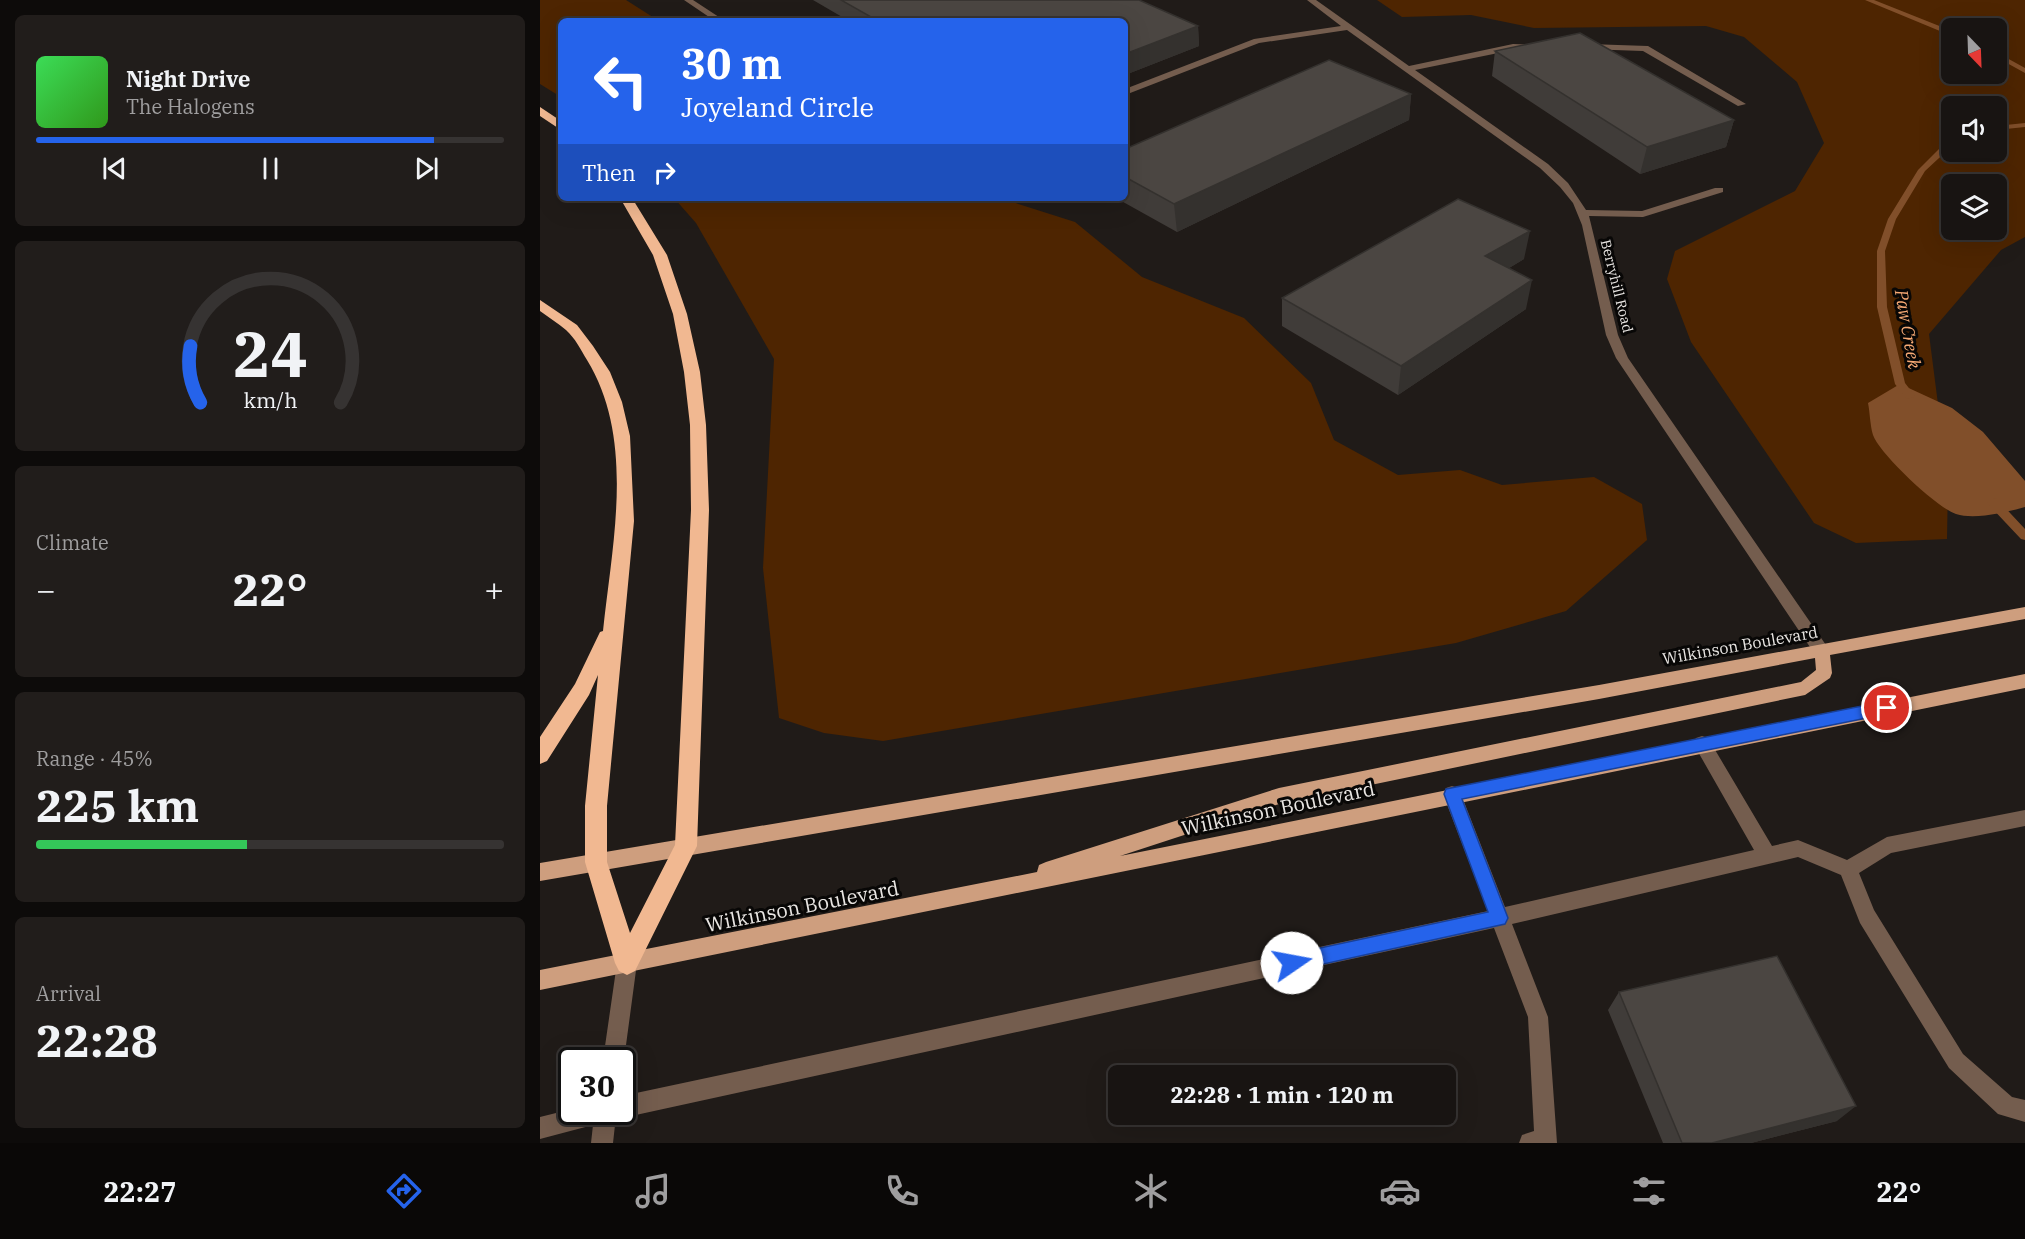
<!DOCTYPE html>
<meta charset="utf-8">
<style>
body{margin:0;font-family:"IBM Plex Serif",serif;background:#211d1b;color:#f1f3f6;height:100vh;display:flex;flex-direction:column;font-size:22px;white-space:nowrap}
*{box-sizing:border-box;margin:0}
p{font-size:20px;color:#9f9e9f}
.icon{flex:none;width:33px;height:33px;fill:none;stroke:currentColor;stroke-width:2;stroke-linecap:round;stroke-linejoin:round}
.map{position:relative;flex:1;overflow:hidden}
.drawer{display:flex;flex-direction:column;gap:15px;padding:15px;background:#0d0b0a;width:540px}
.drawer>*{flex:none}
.hud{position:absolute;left:18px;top:18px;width:570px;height:183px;border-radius:9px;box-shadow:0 6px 24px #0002,0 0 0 2px #363332;background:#2563eb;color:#fff;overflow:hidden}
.needle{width:39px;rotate:157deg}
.fabs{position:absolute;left:1401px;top:18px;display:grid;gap:12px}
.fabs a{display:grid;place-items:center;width:66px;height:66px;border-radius:9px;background:#181412;box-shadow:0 6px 24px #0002,0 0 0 2px #363332;font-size:30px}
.speed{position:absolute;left:18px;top:1047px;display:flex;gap:12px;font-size:30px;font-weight:700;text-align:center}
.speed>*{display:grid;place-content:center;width:78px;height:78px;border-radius:50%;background:#181412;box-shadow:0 6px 24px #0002,0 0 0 2px #363332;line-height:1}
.speed .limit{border:3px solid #111;border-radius:9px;background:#fff;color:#111}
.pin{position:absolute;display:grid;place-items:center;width:51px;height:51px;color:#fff;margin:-26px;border:3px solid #fff;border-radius:50%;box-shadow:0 2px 6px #0007}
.me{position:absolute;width:66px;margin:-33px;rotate:78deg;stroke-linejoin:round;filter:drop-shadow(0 0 4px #0008)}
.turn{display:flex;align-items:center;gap:21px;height:126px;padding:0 24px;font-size:27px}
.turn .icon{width:78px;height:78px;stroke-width:2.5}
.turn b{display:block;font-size:42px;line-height:51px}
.then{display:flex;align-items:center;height:57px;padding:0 24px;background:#0003;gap:12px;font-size:22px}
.big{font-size:45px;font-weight:700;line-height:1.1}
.drawer .tile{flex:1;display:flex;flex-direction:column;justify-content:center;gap:9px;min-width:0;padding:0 21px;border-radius:9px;background:#211d1b}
.drawer .dial{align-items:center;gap:0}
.dial svg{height:156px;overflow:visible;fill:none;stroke:#363332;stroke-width:7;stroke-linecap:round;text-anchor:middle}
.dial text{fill:#f1f3f6;stroke:none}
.song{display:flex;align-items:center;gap:18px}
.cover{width:72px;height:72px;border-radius:9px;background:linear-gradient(135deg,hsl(130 70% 55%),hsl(110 70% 35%))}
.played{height:6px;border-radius:3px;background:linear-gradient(90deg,#2563eb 85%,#363332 85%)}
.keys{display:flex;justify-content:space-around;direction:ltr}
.heat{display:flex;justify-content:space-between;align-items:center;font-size:33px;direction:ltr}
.charge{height:9px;border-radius:4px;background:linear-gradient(90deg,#34c759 45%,#363332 0)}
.trip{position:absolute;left:568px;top:1065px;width:348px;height:60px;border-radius:9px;background:#181412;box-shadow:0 6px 24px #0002,0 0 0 2px #363332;font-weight:700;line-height:60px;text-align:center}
.tab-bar{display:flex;height:96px;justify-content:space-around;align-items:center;background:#0a0807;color:#9f9e9f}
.tab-bar .icon{width:42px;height:42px}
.tab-bar .active{color:#2563eb}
.tab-bar b{font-size:27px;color:#f1f3f6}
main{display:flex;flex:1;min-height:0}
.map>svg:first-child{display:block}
.green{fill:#4e2501;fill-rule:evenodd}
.water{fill:#814f2a}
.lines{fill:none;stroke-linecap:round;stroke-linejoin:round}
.stream{fill:#814f2a;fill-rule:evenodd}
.minor{fill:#745d4e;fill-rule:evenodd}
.major{fill:#ce9e7e;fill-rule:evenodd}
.highway{fill:#f1b891;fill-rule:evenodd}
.wall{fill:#403c39}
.shaded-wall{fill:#34312e}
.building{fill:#4b4642;stroke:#34312e;stroke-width:1.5}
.route{fill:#2563eb;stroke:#184099;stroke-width:1.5}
.labels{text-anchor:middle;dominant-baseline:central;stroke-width:6;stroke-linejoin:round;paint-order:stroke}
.far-street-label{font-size:14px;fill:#e9e6e3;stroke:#080706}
.street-label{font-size:16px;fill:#e9e6e3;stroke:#080706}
.water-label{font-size:18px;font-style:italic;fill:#f7aa75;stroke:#080706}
.near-street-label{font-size:20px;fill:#e9e6e3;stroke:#080706}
</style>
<main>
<section class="drawer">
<div class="tile">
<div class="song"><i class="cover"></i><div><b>Night Drive</b><p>The Halogens</p></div></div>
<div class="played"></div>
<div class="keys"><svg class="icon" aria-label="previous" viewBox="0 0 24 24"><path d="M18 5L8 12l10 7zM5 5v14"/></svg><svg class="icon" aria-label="pause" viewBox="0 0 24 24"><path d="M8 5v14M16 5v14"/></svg><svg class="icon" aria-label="next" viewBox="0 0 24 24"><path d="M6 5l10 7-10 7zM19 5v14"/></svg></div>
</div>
<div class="tile dial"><svg viewBox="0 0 100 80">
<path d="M14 69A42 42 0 1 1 86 69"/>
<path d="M14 69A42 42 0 0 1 9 40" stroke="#2563eb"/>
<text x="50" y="56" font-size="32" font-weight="700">24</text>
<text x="50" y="72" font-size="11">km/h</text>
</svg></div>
<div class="tile"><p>Climate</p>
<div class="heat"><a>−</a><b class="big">22°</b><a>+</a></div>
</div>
<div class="tile"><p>Range · 45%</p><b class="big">225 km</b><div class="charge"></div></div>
<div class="tile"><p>Arrival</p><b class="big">22:28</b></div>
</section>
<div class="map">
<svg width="1485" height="1143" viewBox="0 0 1485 1143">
<rect width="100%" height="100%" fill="#201b18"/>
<!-- green -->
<path class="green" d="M 0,0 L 86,0 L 119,21 L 21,21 L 21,97 L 0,84 Z
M 837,0 L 1485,0 L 1485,237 L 1461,250 L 1389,334 L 1408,482 L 1407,539 L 1316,543 L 1274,523 L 1151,342 L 1127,279 L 1135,251 L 1255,191 L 1284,143 L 1257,82 L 1204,37 L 1166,26 L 994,28 L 931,15 L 862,17 ZM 1412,28 L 1456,28 L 1456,74 L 1412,74 ZM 1412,106 L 1456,106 L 1456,152 L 1412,152 ZM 1412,184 L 1456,184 L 1456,230 L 1412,230 Z
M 134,198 L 460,198 L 469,201 L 535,222 L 602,277 L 704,318 L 771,383 L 794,440 L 858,475 L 920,470 L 962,485 L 1054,477 L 1102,504 L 1107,540 L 1026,611 L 916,643 L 343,741 L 284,733 L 239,718 L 223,568 L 234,359 L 156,223 Z"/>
<!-- water -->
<path class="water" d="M 1360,384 L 1412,408 L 1443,432 L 1485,481 L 1485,507 C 1467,512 1435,520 1416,514 C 1397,508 1339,453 1333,435 C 1330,425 1330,413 1328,403 Z"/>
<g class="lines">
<!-- stream -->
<path class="stream" d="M 1325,0 L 1334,0 L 1412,31 L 1412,36 Z
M 1456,52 L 1485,68 L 1485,73 L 1456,57 Z
M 1485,123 L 1485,127 L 1456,130 L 1456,126 Z
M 1409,139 L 1412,139 L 1412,146 L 1385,171 L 1356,219 L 1345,251 L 1347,307 L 1365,383 L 1375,396 L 1370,399 L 1366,398 L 1355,384 L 1337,307 L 1337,251 L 1348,219 L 1378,170 Z
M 1453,498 L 1457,499 L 1485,529 L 1485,540 L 1481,539 L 1449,505 L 1447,502 Z"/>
<!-- minor -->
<path class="minor" d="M 144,0 L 153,0 L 185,21 L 175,21 Z
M 767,0 L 776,0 L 869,66 L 973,44 L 997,45 L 998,47 L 994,50 L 973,50 L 875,70 L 1008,164 L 1028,183 L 1046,210 L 1102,211 L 1175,188 L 1183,188 L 1183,192 L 1103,217 L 1049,216 L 1078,335 L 1088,358 L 1288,648 L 1290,652 L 1288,656 L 1282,658 L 1276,656 L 1076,358 L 1066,335 L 1042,225 L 1033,203 L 1020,187 L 1000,168 L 807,30 L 719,43 L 585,95 L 585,89 L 714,39 L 801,26 Z
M 1048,44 L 1108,46 L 1206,104 L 1198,106 L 1103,51 L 1045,49 L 1044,47 Z
M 1162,736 L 1168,738 L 1232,846 L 1258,840 L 1307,860 L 1347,837 L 1485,810 L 1485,826 L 1351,853 L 1319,873 L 1334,910 L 1423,1054 L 1472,1097 L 1485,1100 L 1485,1122 L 1458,1114 L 1409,1068 L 1320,923 L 1301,875 L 1258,857 L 972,924 L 1008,1017 L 1017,1143 L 979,1143 L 982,1135 L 994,1131 L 988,1017 L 954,928 L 82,1118 L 76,1116 L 73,1143 L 51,1143 L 53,1125 L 0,1139 L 0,1117 L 32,1109 L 32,1112 L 82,1112 L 82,1096 L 948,911 L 903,794 L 906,788 L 912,786 L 918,788 L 921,794 L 965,907 L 1214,850 L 1153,743 L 1156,738 Z
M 87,953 L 94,956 L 97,963 L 84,1060 L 82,1062 L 82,1060 L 63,1060 L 77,963 L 80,956 Z"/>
<!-- major -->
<path class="major" d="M 1485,607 L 1485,619 L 1290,655 L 1292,673 L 1290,678 L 1265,695 L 739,804 L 580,856 L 1485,674 L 1485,688 L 0,990 L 0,970 L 497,872 L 499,865 L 506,862 L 739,788 L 1261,682 L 1276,670 L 1275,658 L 1059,699 L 0,881 L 0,863 L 1059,685 Z"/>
<!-- highway -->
<path class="highway" d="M 0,107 L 21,121 L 21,130 L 0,116 Z
M 80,198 L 92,198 L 127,255 L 147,314 L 160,372 L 166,425 L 169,510 L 157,846 L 95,971 L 87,975 L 79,971 L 75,963 L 45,862 L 45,806 L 58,675 L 49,695 L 7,761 L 0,764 L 0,737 L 35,684 L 60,632 L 63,631 C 72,544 96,440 47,360 C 41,350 35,338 26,330 C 18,323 8,317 0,311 L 0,300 L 37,325 L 53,346 L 70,372 L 82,402 L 90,436 L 94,521 L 67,806 L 67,862 L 90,933 L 135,845 L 151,510 L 150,425 L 144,372 L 133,314 L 113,255 Z"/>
</g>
<!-- wall -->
<path class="wall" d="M 273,0 L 599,0 L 658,26 L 659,46 L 585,75 L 585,21 L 309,21 Z
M 955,51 L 1194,120 L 1186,147 L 1100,174 L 952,76 Z
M 871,94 L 869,120 L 637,232 L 576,198 L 585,198 L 585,149 Z
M 984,259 L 969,268 L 986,309 L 858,395 L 742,326 L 742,298 Z
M 1079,992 L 1297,1121 L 1211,1143 L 1123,1143 L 1068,1010 Z"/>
<!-- shaded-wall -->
<path class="shaded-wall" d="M 658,26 L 659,46 L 585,75 L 585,54 Z
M 871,94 L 869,120 L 637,232 L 634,204 Z
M 1194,120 L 1186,147 L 1100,174 L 1107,147 Z
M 990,231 L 984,259 L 941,285 L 945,256 Z
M 992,280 L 986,309 L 858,395 L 861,366 Z
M 1316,1106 L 1297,1121 L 1211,1143 L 1172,1143 Z"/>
<!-- building -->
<path class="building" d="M 301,0 L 599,0 L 658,26 L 585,54 L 585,21 L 338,21 Z
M 1040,33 L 1194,120 L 1107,147 L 955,51 Z
M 789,60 L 871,94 L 634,204 L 585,177 L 585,149 Z
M 918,199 L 990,231 L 945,256 L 992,280 L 861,366 L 742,298 Z
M 1237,956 L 1316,1106 L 1172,1143 L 1142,1143 L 1079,992 Z"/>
<!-- route -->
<path class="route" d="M 1347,701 L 1352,703 L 1354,708 L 1352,712 L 1347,714 L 922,799 L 968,918 L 965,924 L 752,971 L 745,969 L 743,963 L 745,956 L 752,954 L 948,912 L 904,794 L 906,789 Z"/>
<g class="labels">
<!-- far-street labels -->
<g class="far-street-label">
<text transform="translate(1077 286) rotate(76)">Berryhill Road</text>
</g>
<!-- street labels -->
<g class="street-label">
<text transform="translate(1200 645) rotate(-10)">Wilkinson Boulevard</text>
</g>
<!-- water labels -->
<g class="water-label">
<text transform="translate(1368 329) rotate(80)">Paw Creek</text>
</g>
<!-- near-street labels -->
<g class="near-street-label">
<text transform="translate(738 808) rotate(-12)">Wilkinson Boulevard</text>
<text transform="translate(262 906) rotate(-11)">Wilkinson Boulevard</text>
</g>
</g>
</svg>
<div class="fabs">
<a><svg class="needle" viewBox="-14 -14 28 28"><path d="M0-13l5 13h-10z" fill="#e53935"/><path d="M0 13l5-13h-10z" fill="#9f9e9f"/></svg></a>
<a><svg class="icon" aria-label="sound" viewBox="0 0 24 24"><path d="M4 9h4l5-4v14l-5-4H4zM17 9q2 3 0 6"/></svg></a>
<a><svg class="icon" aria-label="layers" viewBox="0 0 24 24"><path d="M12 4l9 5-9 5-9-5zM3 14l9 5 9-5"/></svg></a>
</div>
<div class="speed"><div class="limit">30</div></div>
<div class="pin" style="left:1347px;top:708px;background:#d93025"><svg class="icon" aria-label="arrive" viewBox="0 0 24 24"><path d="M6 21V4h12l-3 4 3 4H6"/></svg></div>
<svg class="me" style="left:752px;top:963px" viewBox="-20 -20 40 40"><circle r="19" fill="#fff"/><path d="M0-13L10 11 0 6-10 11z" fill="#2563eb"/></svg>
<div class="trip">22:28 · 1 min · 120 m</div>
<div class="hud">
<div class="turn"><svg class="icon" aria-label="left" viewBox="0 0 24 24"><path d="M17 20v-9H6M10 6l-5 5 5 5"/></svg><div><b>30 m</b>Joyeland Circle</div></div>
<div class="then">Then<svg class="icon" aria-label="right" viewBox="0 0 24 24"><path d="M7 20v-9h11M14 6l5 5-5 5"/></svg></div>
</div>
</div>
</main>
<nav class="tab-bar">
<b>22:27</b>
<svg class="icon active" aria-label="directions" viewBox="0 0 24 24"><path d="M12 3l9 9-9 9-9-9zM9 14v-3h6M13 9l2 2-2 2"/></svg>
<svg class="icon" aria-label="music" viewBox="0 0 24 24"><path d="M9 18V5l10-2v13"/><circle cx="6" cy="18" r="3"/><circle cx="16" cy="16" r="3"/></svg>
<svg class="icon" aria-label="phone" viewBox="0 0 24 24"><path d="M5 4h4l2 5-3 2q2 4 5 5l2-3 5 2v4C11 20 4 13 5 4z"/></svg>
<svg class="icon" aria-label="climate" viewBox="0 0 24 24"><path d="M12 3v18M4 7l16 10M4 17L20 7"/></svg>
<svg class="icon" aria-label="car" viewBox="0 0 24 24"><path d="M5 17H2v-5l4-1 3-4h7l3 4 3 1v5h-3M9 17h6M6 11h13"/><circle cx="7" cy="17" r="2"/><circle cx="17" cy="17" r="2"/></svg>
<svg class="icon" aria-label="filters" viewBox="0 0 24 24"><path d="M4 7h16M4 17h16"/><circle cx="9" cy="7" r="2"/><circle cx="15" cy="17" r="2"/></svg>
<b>22°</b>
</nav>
